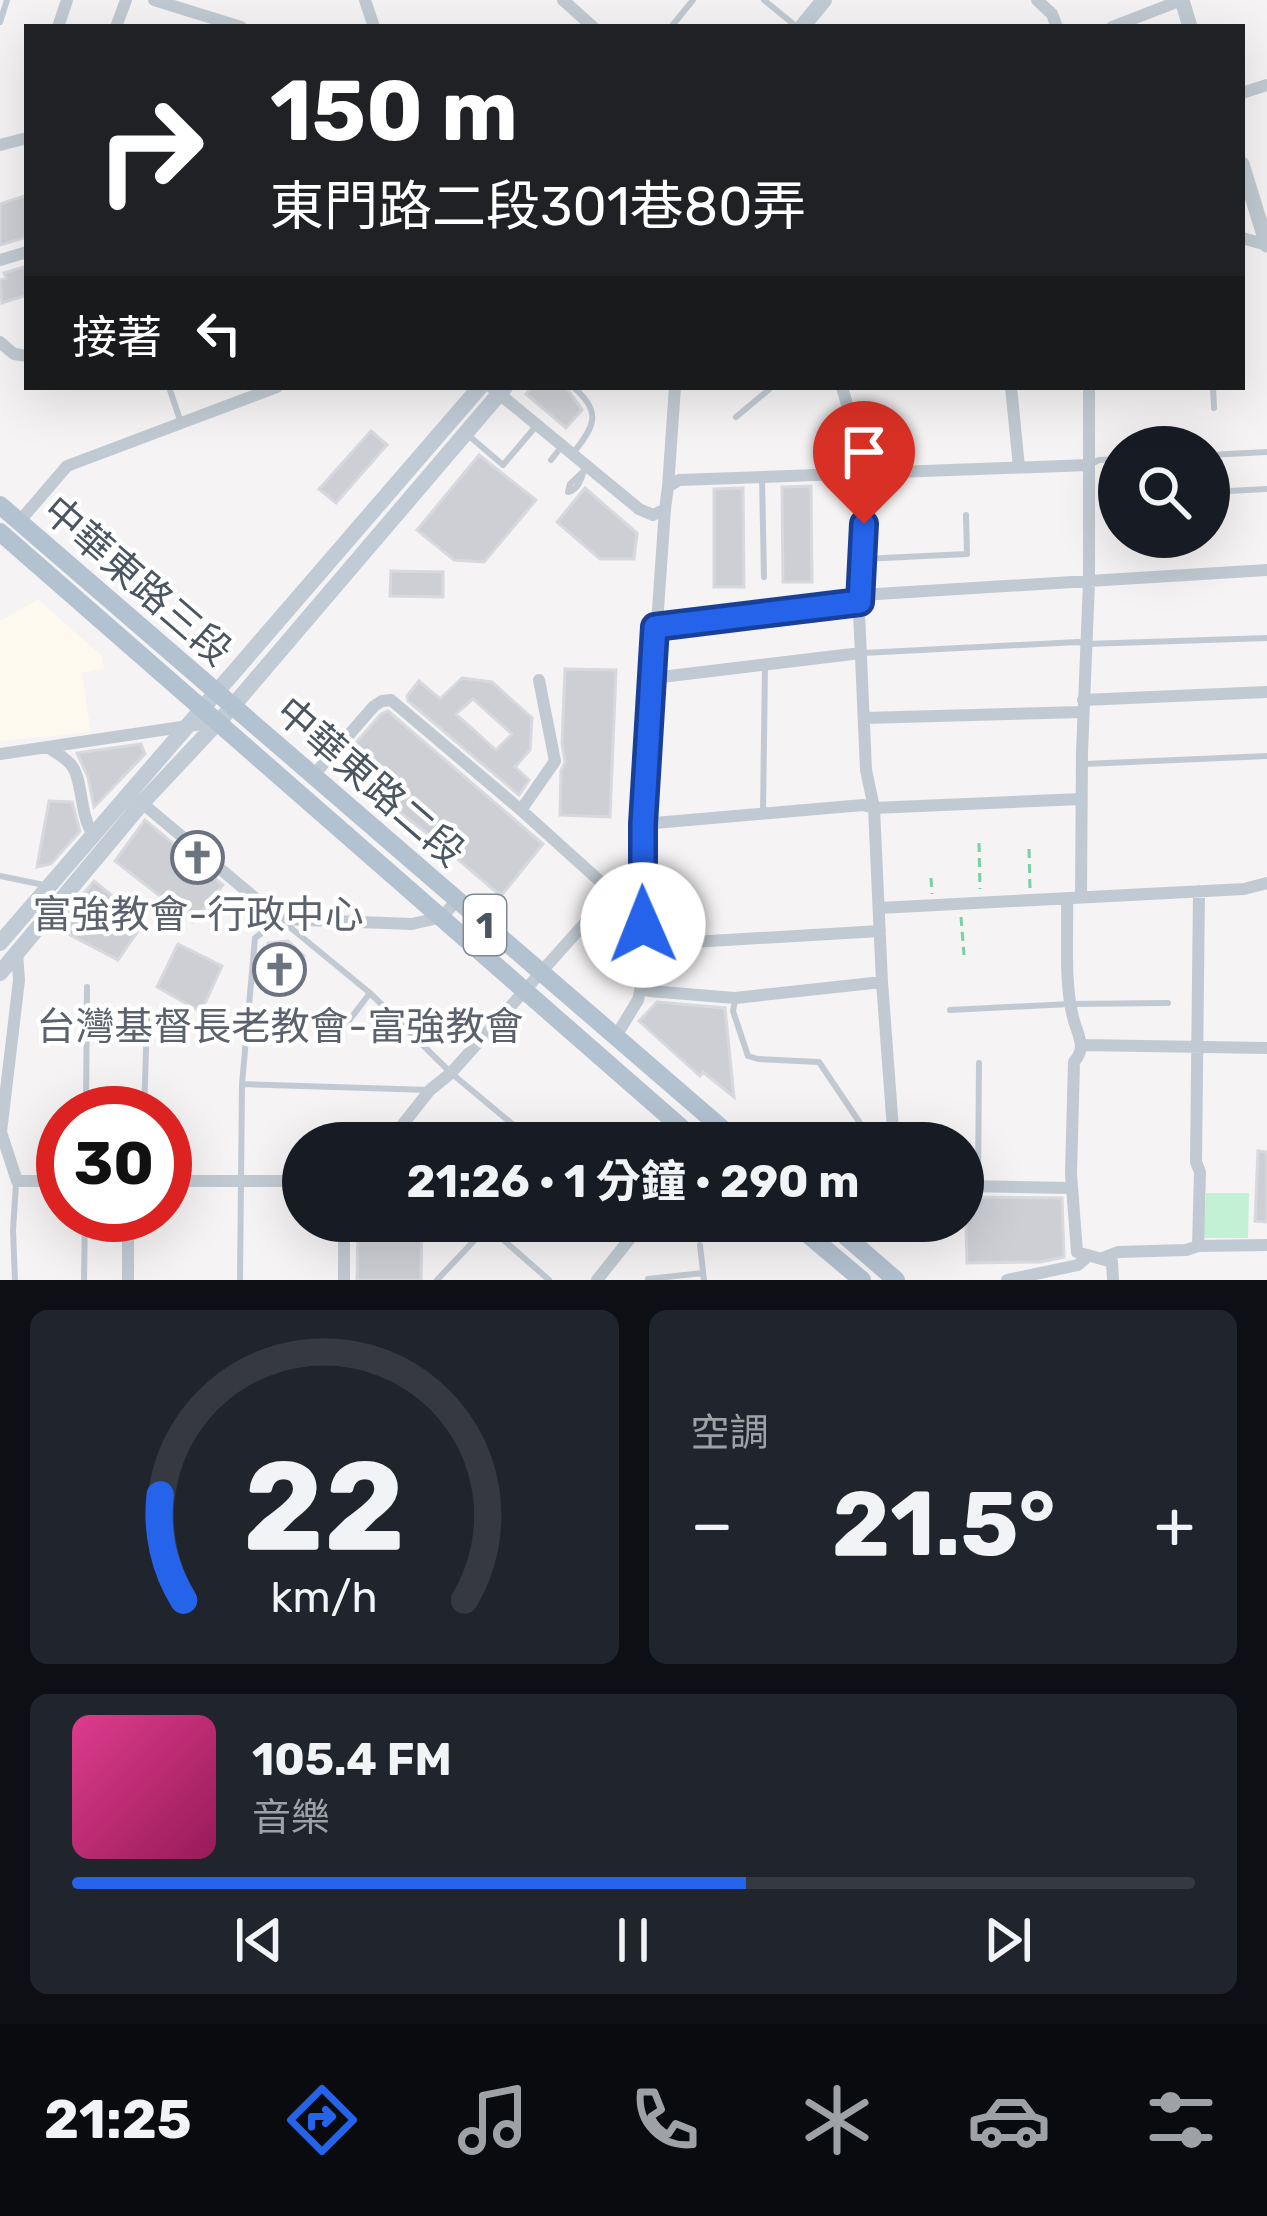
<!DOCTYPE html>
<html lang="zh-TW">
<meta charset="utf-8">
<style>
body{margin:0;font-family:Rubik,"Noto Sans TC",sans-serif;background:#20242c;color:#f1f3f6;height:100vh;display:flex;flex-direction:column;font-size:45px;white-space:nowrap}
*{box-sizing:border-box;margin:0}
p{font-size:39px;color:#9ea1a6}
.icon{flex:none;width:66px;height:66px;fill:none;stroke:currentColor;stroke-width:2;stroke-linecap:round;stroke-linejoin:round}
.map{position:relative;height:1280px;overflow:hidden}
.side{display:flex;flex-direction:column;gap:30px;padding:30px;background:#0d0f14;flex:1}
.side>*{flex:none}
.hud{position:absolute;left:24px;top:24px;width:1221px;height:366px;border-radius:0px;box-shadow:0 12px 48px #0002;background:#202124;color:#fff;overflow:hidden}
.fabs{position:absolute;left:1098px;top:426px;display:grid;gap:24px}
.fabs a{display:grid;place-items:center;width:132px;height:132px;border-radius:50%;background:#171b24;box-shadow:0 12px 48px #0002;font-size:60px}
.speed{position:absolute;left:36px;top:1086px;display:flex;gap:24px;font-size:60px;font-weight:700;text-align:center}
.speed>*{display:grid;place-content:center;width:156px;height:156px;border-radius:50%;background:#171b24;box-shadow:0 12px 48px #0002;line-height:1}
.speed .limit{border:18px solid #d22;background:#fff;color:#111}
.pin{position:absolute;display:grid;place-items:center;width:102px;height:102px;color:#fff;margin:-123px -51px;border-radius:50% 50% 50% 0;rotate:-45deg;box-shadow:0 0 12px #0007}
.pin .icon{rotate:45deg}
.me{position:absolute;width:132px;margin:-66px;rotate:359deg;stroke-linejoin:round;filter:drop-shadow(0 0 9px #0008)}
.turn{display:flex;align-items:center;gap:42px;height:252px;padding:0 48px;font-size:54px}
.turn .icon{width:156px;height:156px;stroke-width:2.5}
.turn b{display:block;font-size:84px;line-height:102px}
.then{display:flex;align-items:center;height:114px;padding:0 48px;background:#0003;gap:24px;font-size:45px}
.big{font-size:90px;font-weight:700;line-height:1.1}
.side .widget{flex:1;display:flex;flex-direction:column;justify-content:center;gap:18px;min-width:0;padding:0 42px;border-radius:18px;background:#20242c}
.side .dial{align-items:center;gap:0}
.dial svg{height:312px;overflow:visible;fill:none;stroke:#363941;stroke-width:7;stroke-linecap:round;text-anchor:middle}
.dial text{fill:#f1f3f6;stroke:none}
.song{display:flex;align-items:center;gap:36px}
.cover{width:144px;height:144px;border-radius:18px;background:linear-gradient(135deg,hsl(330 70% 55%),hsl(330 70% 35%))}
.played{height:12px;border-radius:6px;background:linear-gradient(90deg,#2563eb 60%,#363941 60%)}
.keys{display:flex;justify-content:space-around;direction:ltr}
.heat{display:flex;justify-content:space-between;align-items:center;font-size:66px;direction:ltr}
.side .tiles{flex:1;display:grid;gap:30px;grid-template-columns:1fr 1fr}
.widget:last-child{grid-column:span 2}
.trip{position:absolute;left:282px;top:1122px;width:702px;height:120px;border-radius:60px;background:#171b24;box-shadow:0 12px 48px #0002;font-weight:700;line-height:120px;text-align:center}
.menu{display:flex;height:192px;justify-content:space-around;align-items:center;background:#090b0e;color:#9ea1a6}
.menu .icon{width:84px;height:84px}
.menu .active{color:#2563eb}
.menu b{font-size:54px;color:#f1f3f6}
.map>svg:first-child{display:block}
.commercial{fill:#fdf9ef}
.green{fill:#c3f1d5}
.building{fill:#cdcfd5;stroke:#d7d9de;stroke-width:3;fill-rule:evenodd}
.lines{fill:none;stroke-linecap:round;stroke-linejoin:round}
.path{stroke:#7ad0a6;stroke-width:3;stroke-dasharray:9 6;stroke-linecap:butt}
.service{stroke:#c1cad2;stroke-width:6}
.minor{stroke:#c1cad2;stroke-width:12}
.tertiary{stroke:#c1cad2;stroke-width:15}
.secondary{stroke:#c1cbd6;stroke-width:16}
.primary{stroke:#b3c2d1;stroke-width:18}
.route-casing{stroke:#184099;stroke-width:30}
.route{stroke:#2563eb;stroke-width:21}
.labels{text-anchor:middle;dominant-baseline:central;stroke-width:9;stroke-linejoin:round;paint-order:stroke}
.shield{fill:#fff;stroke:#808990;stroke-width:3}
.shield-label{font-size:36px;font-weight:bold;fill:#4a5661}
.street-label{font-size:39px;fill:#4a5661;stroke:#fff}
.worship-label{font-size:39px;fill:#5b616d;stroke:#fff}
</style>
<div class="map">
<svg width="1267" height="1280" viewBox="0 0 1267 1280">
<rect width="100%" height="100%" fill="#f5f3f3"/>
<!-- commercial -->
<path class="commercial" d="M 38,599 L 102,656 L 104,668 L 82,673 L 91,732 L 0,741 L 0,621 Z"/>
<!-- green -->
<path class="green" d="M 1206,1193 L 1249,1193 L 1248,1238 L 1203,1238 Z"/>
<!-- building -->
<path class="building" d="M 27,195 L 27,237 L 0,245 L 0,204 Z
M 27,266 L 27,295 L 2,303 L 0,280 L 6,278 L 4,273 Z
M 532,387 L 566,387 L 582,410 L 566,428 L 526,394 Z
M 371,431 L 387,445 L 336,503 L 319,489 Z
M 479,455 L 536,500 L 484,562 L 454,560 L 417,530 Z
M 811,486 L 812,582 L 783,582 L 782,487 Z
M 585,488 L 637,533 L 634,559 L 600,559 L 557,522 Z
M 743,488 L 744,587 L 714,587 L 714,489 Z
M 391,571 L 443,572 L 443,597 L 390,596 Z
M 565,669 L 616,670 L 610,817 L 560,815 L 561,771 L 565,762 L 562,744 Z
M 462,678 L 492,682 L 532,718 L 530,750 L 515,767 L 529,780 L 519,795 L 408,701 L 407,696 L 419,681 L 440,699 ZM 473,699 L 512,734 L 496,750 L 456,714 Z
M 388,711 L 543,844 L 501,896 L 433,838 L 366,786 L 342,759 L 381,714 Z
M 141,744 L 145,754 L 94,807 L 88,777 L 77,753 Z
M 49,801 L 72,802 L 80,831 L 51,864 L 37,867 Z
M 145,820 L 223,885 L 193,922 L 115,861 Z
M 94,881 L 144,922 L 118,960 L 55,927 Z
M 288,941 L 304,956 L 283,984 L 283,992 L 266,992 L 268,943 Z
M 178,944 L 222,966 L 201,1012 L 157,987 Z
M 657,1002 L 725,1008 L 734,1097 L 703,1072 L 700,1076 L 639,1021 Z
M 1258,1151 L 1267,1152 L 1267,1222 L 1255,1221 Z
M 965,1197 L 1062,1198 L 1064,1257 L 1041,1262 L 967,1263 Z
M 358,1221 L 422,1221 L 421,1280 L 357,1280 Z"/>
<g class="lines">
<!-- path -->
<path class="path" d="M 979,843 L 980,889
M 1029,849 L 1030,889
M 931,878 L 932,894
M 961,917 L 964,955"/>
<!-- service -->
<path class="service" d="M 764,0 L 797,27
M 0,22 L 7,0
M 671,27 L 693,0
M 169,387 L 181,423
M 573,387 C 602,411 595,426 574,452
M 1213,387 L 1214,408
M 736,417 L 772,387
M 468,435 L 503,465 L 537,425
M 1209,455 L 1267,452
M 551,460 L 562,446
M 1089,465 L 1099,460 L 1119,459
M 762,478 L 764,577
M 568,492 L 570,484 L 587,468
M 568,492 C 577,490 580,482 583,474
M 1209,492 L 1267,489
M 862,559 L 967,554 L 966,515
M 863,653 L 1078,642 L 1086,644 L 1267,638
M 1085,764 L 1267,756
M 763,812 L 765,665
M 0,876 L 44,885
M 735,1000 L 733,1011 L 748,1056 L 758,1059 L 819,1062 L 862,1126 L 890,1140
M 950,1010 L 1070,1004 L 1168,1003
M 345,1026 L 370,993
M 242,1084 L 430,1090
M 86,1113 L 87,987
M 144,1113 L 147,1018
M 978,1186 L 979,1063
M 482,1221 L 549,1280
M 628,1221 L 638,1229
M 700,1245 L 704,1280
M 648,1279 L 703,1273
M 15,1280 L 13,1230 L 16,1184
M 84,1280 L 85,1215
M 240,1280 L 242,1084 L 255,938 L 280,919 L 370,993 L 451,1073 L 535,1143
M 437,1280 L 488,1226"/>
<!-- minor -->
<path class="minor" d="M 154,0 L 241,27
M 365,0 L 374,27
M 563,0 L 593,27
M 1037,0 L 1052,14 L 1057,27
M 58,27 L 67,0
M 116,27 L 126,0
M 1112,27 L 1182,0
M 1242,93 L 1267,85
M 0,145 L 27,138
M 1242,238 L 1267,245
M 0,260 L 27,252
M 0,342 L 14,354 L 27,356
M 491,387 L 639,509 L 653,515 L 665,509 L 668,487 L 679,480 L 1089,465
M 842,387 L 867,474 L 859,612 L 866,770 L 874,808 L 882,982 L 894,1143
M 1011,387 L 1019,467
M 668,487 L 675,387
M 19,522 L 67,466 L 277,387
M 861,595 L 1267,570
M 655,627 L 860,602
M 653,678 L 861,653
M 1083,700 L 1267,692
M 864,718 L 1083,712
M 48,747 C 55,753 67,758 72,766 C 83,781 79,811 92,833
M 0,754 L 215,722
M 313,776 L 374,706 L 382,701 L 391,700 L 521,810 L 613,893 L 642,925
M 142,803 L 280,919 L 412,924 L 442,917 L 457,900
M 521,810 L 555,761 L 539,680
M 643,824 L 863,805 L 874,808 L 1081,799
M 1081,897 L 1082,752 L 1089,582 L 1089,387
M 1067,899 C 1068,936 1064,982 1073,1017 C 1077,1035 1088,1046 1074,1062 L 1071,1174 L 1077,1252 L 1112,1262 L 1113,1280
M 879,908 L 1244,889 L 1267,883
M 584,924 L 642,863
M 17,953 L 19,980 L 1,1132 L 17,1181 L 63,1181
M 641,987 L 649,991 L 735,998 L 882,982
M 616,1036 L 638,1000 L 641,987 L 643,824 L 665,509
M 1082,1045 L 1267,1048
M 388,1143 L 430,1090 L 451,1073 L 584,924 L 631,933 L 659,944 L 880,931
M 165,1181 L 303,1181
M 963,1186 L 1071,1188
M 128,1215 L 128,1280
M 1198,1246 L 1200,1172 L 1196,1162 L 1199,891
M 1102,1258 L 1118,1252 L 1186,1250 L 1198,1246 L 1267,1245
M 344,1280 L 344,1221
M 597,1280 L 644,1221
M 1007,1280 L 1078,1265 L 1087,1257"/>
<!-- tertiary -->
<path class="tertiary" d="M 1182,0 L 1190,27
M 1242,164 L 1267,245"/>
<!-- secondary -->
<path class="secondary" d="M 802,27 L 824,0
M 0,943 L 480,387
M 0,973 L 142,803 L 232,707 L 505,387"/>
<!-- primary -->
<path class="primary" d="M 0,505 L 739,1143
M 0,532 L 699,1143
M 792,1221 L 862,1280
M 828,1221 L 896,1280"/>
</g>
<g class="lines">
<defs>
<path id="route" d="M 643,925 L 643,824 L 655,627 L 860,602 L 864,524"/>
</defs>
<!-- route casing -->
<use href="#route" class="route-casing"/>
<!-- route -->
<use href="#route" class="route"/>
</g>
<!-- icons -->
<defs>
<symbol id="church-ring" viewBox="-11 -11 22 22"><circle r="9.5" fill="#fff" stroke="#6b7280" stroke-width="1.5"/><path d="M-1.2-6h2.4v3.5h3.3v2.4h-3.3V6h-2.4V-.1h-3.3v-2.4h3.3Z" fill="#6b7280"/></symbol>
</defs>
<g fill-rule="evenodd">
<use href="#church-ring" x="168" y="828" width="59" height="59"/>
<use href="#church-ring" x="250" y="940" width="59" height="59"/>
</g>
<g class="labels">
<!-- shield labels -->
<rect class="shield" x="464" y="895" width="42" height="60" rx="9"/>
<g class="shield-label">
<text x="485" y="925">1</text>
</g>
<!-- street labels -->
<g class="street-label">
<text transform="translate(137 581) rotate(41)">中華東路三段</text>
<text transform="translate(370 782) rotate(41)">中華東路二段</text>
</g>
<!-- worship labels -->
<g class="worship-label">
<text x="198" y="915">富強教會-行政中心</text>
<text x="280" y="1027">台灣基督長老教會-富強教會</text>
</g>
</g>
</svg>
<div class="fabs">
<a><svg class="icon" aria-label="search" viewBox="0 0 24 24"><circle cx="10" cy="10" r="6"/><path d="M15 15l6 6"/></svg></a>
</div>
<div class="speed"><div class="limit">30</div></div>
<div class="pin" style="left:864px;top:524px;background:#d93025"><svg class="icon" aria-label="arrive" viewBox="0 0 24 24"><path d="M6 21V4h12l-3 4 3 4H6"/></svg></div>
<svg class="me" style="left:643px;top:925px" viewBox="-20 -20 40 40"><circle r="19" fill="#fff"/><path d="M0-13L10 11 0 6-10 11z" fill="#2563eb"/></svg>
<div class="trip">21:26 · 1 分鐘 · 290 m</div>
<div class="hud">
<div class="turn"><svg class="icon" aria-label="right" viewBox="0 0 24 24"><path d="M7 20v-9h11M14 6l5 5-5 5"/></svg><div><b>150 m</b>東門路二段301巷80弄</div></div>
<div class="then">接著<svg class="icon" aria-label="left" viewBox="0 0 24 24"><path d="M17 20v-9H6M10 6l-5 5 5 5"/></svg></div>
</div>
</div>
<section class="side">
<div class="tiles">
<div class="widget dial"><svg viewBox="0 0 100 80">
<path d="M14 69A42 42 0 1 1 86 69"/>
<path d="M14 69A42 42 0 0 1 8 42" stroke="#2563eb"/>
<text x="50" y="56" font-size="32" font-weight="700">22</text>
<text x="50" y="72" font-size="11">km/h</text>
</svg></div>
<div class="widget"><p>空調</p>
<div class="heat"><a>−</a><b class="big">21.5°</b><a>+</a></div>
</div>
<div class="widget">
<div class="song"><i class="cover"></i><div><b>105.4 FM</b><p>音樂</p></div></div>
<div class="played"></div>
<div class="keys"><svg class="icon" aria-label="previous" viewBox="0 0 24 24"><path d="M18 5L8 12l10 7zM5 5v14"/></svg><svg class="icon" aria-label="pause" viewBox="0 0 24 24"><path d="M8 5v14M16 5v14"/></svg><svg class="icon" aria-label="next" viewBox="0 0 24 24"><path d="M6 5l10 7-10 7zM19 5v14"/></svg></div>
</div>
</div>
</section>
<nav class="menu">
<b>21:25</b>
<svg class="icon active" aria-label="directions" viewBox="0 0 24 24"><path d="M12 3l9 9-9 9-9-9zM9 14v-3h6M13 9l2 2-2 2"/></svg>
<svg class="icon" aria-label="music" viewBox="0 0 24 24"><path d="M9 18V5l10-2v13"/><circle cx="6" cy="18" r="3"/><circle cx="16" cy="16" r="3"/></svg>
<svg class="icon" aria-label="phone" viewBox="0 0 24 24"><path d="M5 4h4l2 5-3 2q2 4 5 5l2-3 5 2v4C11 20 4 13 5 4z"/></svg>
<svg class="icon" aria-label="climate" viewBox="0 0 24 24"><path d="M12 3v18M4 7l16 10M4 17L20 7"/></svg>
<svg class="icon" aria-label="car" viewBox="0 0 24 24"><path d="M5 17H2v-5l4-1 3-4h7l3 4 3 1v5h-3M9 17h6M6 11h13"/><circle cx="7" cy="17" r="2"/><circle cx="17" cy="17" r="2"/></svg>
<svg class="icon" aria-label="filters" viewBox="0 0 24 24"><path d="M4 7h16M4 17h16"/><circle cx="9" cy="7" r="2"/><circle cx="15" cy="17" r="2"/></svg>
</nav>
